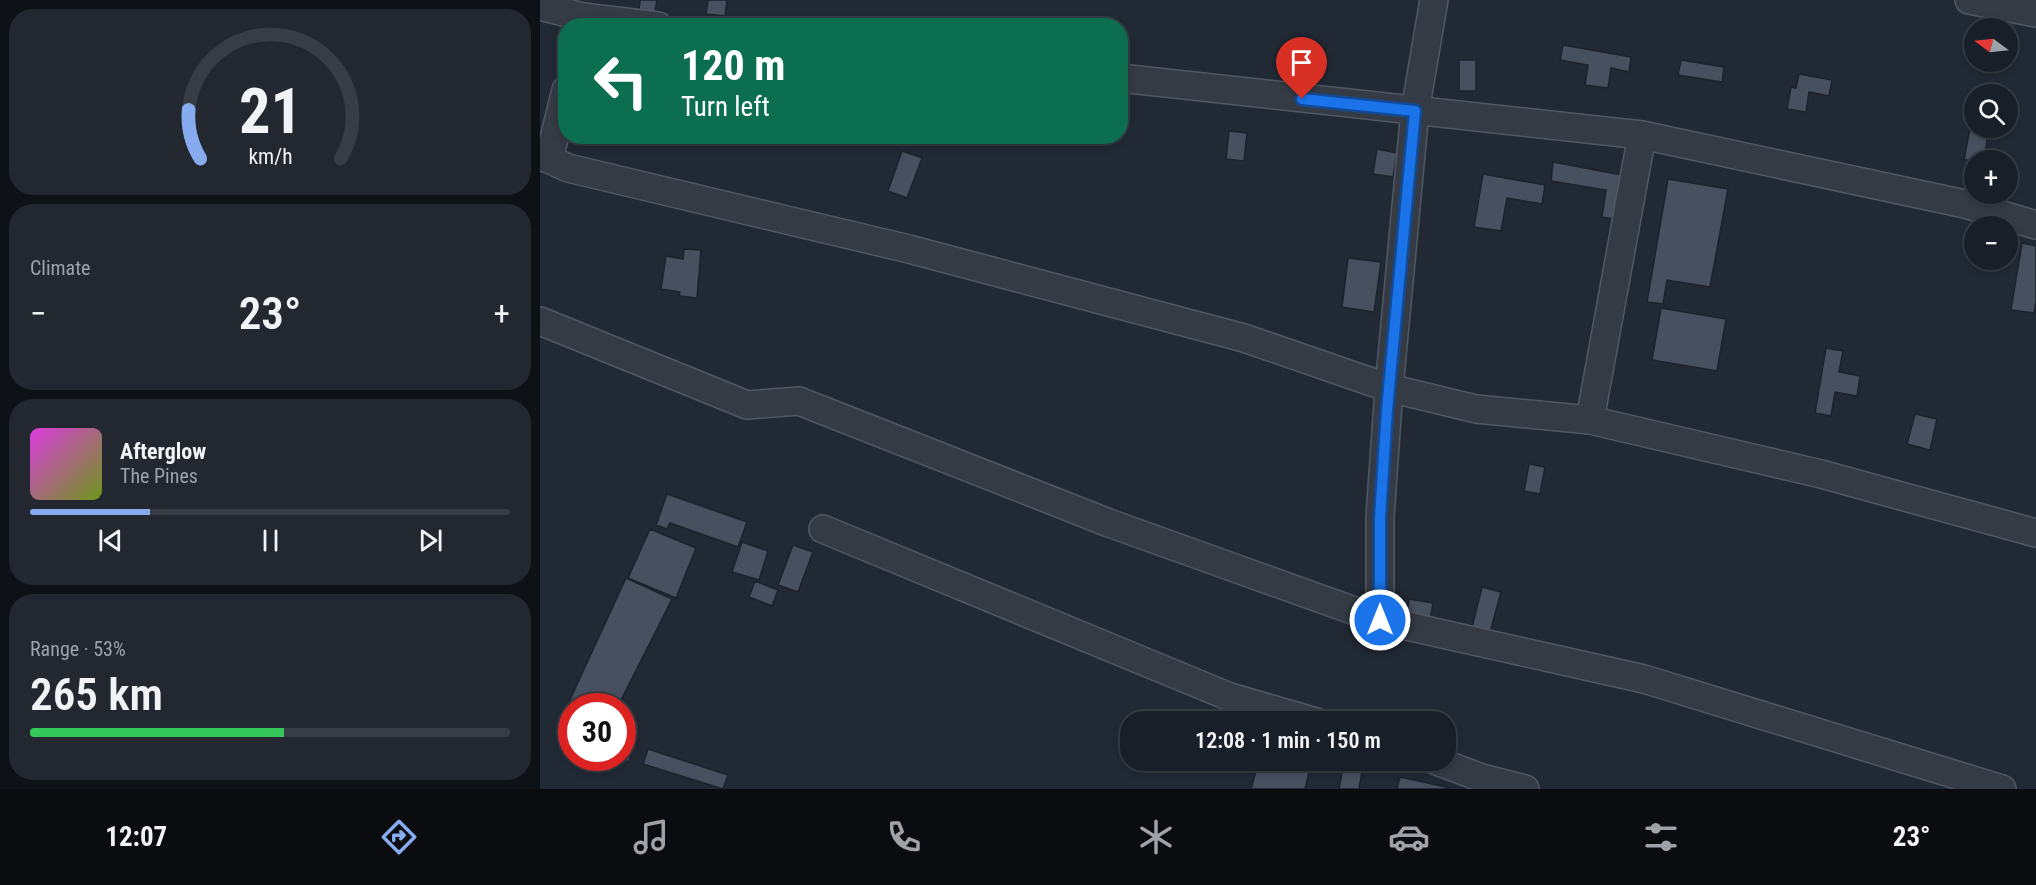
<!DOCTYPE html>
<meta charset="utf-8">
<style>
body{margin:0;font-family:"Roboto Condensed",sans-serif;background:#222730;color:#f1f3f6;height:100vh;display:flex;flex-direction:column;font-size:22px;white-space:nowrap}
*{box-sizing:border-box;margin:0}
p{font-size:20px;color:#9fa2a8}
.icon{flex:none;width:33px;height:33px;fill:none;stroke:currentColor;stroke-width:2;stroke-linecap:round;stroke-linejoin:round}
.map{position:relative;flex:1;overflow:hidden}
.drawer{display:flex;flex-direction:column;gap:9px;padding:9px;background:#0e1116;width:540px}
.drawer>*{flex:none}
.top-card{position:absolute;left:18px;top:18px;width:570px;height:126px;border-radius:24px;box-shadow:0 3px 9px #0003,0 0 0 2px #373d45;background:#0b6e4f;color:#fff;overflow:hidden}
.needle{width:39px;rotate:285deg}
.tools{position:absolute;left:1424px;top:18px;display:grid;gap:12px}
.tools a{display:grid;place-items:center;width:54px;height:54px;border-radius:50%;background:#191f28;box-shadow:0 3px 9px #0003,0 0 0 2px #373d45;font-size:30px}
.speed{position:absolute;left:18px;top:693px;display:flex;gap:12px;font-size:30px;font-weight:700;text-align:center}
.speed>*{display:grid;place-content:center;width:78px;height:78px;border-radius:50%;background:#191f28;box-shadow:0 3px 9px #0003,0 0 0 2px #373d45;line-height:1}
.speed .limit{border:9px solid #d22;background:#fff;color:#111}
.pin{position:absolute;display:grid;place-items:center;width:51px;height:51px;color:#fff;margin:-62px -26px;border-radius:50% 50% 50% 0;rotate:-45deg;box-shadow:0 0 6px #0007}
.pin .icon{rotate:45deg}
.me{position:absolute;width:66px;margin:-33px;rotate:0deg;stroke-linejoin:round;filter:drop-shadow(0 0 4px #0008)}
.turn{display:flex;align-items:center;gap:21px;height:126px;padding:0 24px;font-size:27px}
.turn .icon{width:78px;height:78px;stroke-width:2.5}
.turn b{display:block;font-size:42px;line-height:51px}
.big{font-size:45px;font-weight:600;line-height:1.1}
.drawer .widget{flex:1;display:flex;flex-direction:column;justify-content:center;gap:9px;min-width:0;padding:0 21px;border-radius:24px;background:#222730}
.drawer .dial{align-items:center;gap:0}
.dial svg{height:156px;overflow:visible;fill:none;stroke:#373d45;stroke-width:7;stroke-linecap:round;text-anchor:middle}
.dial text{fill:#f1f3f6;stroke:none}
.song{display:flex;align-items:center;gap:18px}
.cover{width:72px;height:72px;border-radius:9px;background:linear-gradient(135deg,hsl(300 70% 55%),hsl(80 70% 35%))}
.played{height:6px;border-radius:3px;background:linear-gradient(90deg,#86acef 25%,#373d45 25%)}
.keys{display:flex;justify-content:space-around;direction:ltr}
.heat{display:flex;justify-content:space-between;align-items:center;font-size:33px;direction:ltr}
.charge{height:9px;border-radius:4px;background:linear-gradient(90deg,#34c759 53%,#373d45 0)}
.trip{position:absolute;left:580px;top:711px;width:336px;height:60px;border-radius:24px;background:#191f28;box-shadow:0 3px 9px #0003,0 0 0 2px #373d45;font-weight:600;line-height:60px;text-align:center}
.tab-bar{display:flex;height:96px;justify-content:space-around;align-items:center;background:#0a0c10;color:#9fa2a8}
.tab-bar .icon{width:42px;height:42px}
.tab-bar .on{color:#86acef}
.tab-bar b{font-size:27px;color:#f1f3f6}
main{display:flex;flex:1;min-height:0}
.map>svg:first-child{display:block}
.building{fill:#47505e;stroke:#1c222c;stroke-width:1.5}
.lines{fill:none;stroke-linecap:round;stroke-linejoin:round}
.street-casing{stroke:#525863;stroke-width:30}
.street{stroke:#343b45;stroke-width:27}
.route-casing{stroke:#114b97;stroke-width:15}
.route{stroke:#1a73e8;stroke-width:10}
</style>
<main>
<section class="drawer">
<div class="widget dial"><svg viewBox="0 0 100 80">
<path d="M14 69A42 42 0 1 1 86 69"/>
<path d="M14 69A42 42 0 0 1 8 44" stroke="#86acef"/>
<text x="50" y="56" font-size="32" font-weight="700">21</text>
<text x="50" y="72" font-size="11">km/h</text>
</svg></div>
<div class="widget"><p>Climate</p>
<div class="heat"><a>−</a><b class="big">23°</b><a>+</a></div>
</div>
<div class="widget">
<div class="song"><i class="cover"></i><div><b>Afterglow</b><p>The Pines</p></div></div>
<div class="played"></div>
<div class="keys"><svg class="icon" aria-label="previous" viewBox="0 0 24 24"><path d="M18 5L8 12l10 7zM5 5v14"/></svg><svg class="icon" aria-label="pause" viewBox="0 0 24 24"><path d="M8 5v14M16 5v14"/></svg><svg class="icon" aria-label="next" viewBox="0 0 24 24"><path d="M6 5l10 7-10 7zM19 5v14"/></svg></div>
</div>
<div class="widget"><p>Range · 53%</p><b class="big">265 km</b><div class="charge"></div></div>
</section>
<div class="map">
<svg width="1496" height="789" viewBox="0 0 1496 789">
<rect width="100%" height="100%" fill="#212935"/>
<!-- building -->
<path class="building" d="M 100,0 L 117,0 L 115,12 L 99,10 Z
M 168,0 L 187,0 L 185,16 L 166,14 Z
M 1023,45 L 1091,57 L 1089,72 L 1071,68 L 1068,88 L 1045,85 L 1048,65 L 1020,60 Z
M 763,55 L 780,58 L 773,87 L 757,84 Z
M 919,60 L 936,60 L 936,91 L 919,91 Z
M 1141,60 L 1184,67 L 1182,82 L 1138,75 Z
M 1259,74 L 1292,80 L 1289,96 L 1269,92 L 1266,112 L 1247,109 L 1251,87 L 1256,88 Z
M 1433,112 L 1434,112 L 1434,128 L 1449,128 L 1444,160 L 1424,160 Z
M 689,131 L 707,133 L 704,161 L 686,159 Z
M 837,149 L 857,153 L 853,177 L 833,174 Z
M 362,151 L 382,158 L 367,198 L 348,191 Z
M 1013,162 L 1082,175 L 1074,219 L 1062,217 L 1066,190 L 1011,181 Z
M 943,174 L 1005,185 L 1002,204 L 967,198 L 961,231 L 934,227 Z
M 1128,179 L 1188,189 L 1170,287 L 1127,280 L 1123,304 L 1107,302 Z
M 1482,243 L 1496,246 L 1496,302 L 1494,313 L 1471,310 Z
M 144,249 L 161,250 L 157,298 L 139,296 L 140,292 L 121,289 L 126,256 L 143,259 Z
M 808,258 L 841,262 L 834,312 L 802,307 Z
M 1121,308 L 1186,319 L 1177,371 L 1112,360 Z
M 1286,348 L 1303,351 L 1299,372 L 1320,376 L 1317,396 L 1295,392 L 1291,416 L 1275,413 Z
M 1375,414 L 1397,419 L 1390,450 L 1367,444 Z
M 989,464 L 1005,467 L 1000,494 L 984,491 Z
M 127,494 L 207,522 L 198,547 L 130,523 L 127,529 L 116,525 Z
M 110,529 L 156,548 L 136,598 L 88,578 Z
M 202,542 L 228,551 L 219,580 L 192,572 Z
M 253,545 L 273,552 L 258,592 L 238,585 Z
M 86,578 L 132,599 L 78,706 L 32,706 L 32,737 L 16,730 Z
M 215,581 L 238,590 L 232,606 L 209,597 Z
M 942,587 L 961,592 L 949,636 L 931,631 Z
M 869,599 L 893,603 L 890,621 L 866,617 Z
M 82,718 L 99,726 L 89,762 L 80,758 L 82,758 Z
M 108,749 L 188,775 L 183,789 L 103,764 Z
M 719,760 L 772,760 L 765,789 L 711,789 Z
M 804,761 L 823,765 L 819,789 L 799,789 Z
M 860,777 L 910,788 L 910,789 L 857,789 Z"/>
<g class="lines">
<defs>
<path id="street" d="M 1429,0 L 1496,13
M 0,6 L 43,17 L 118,26
M 580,78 L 1102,135 L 1425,204 L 1496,225
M 0,157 L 9,159 L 28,168 L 369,249 L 704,338 L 849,388 L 936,409 L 1050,420 L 1281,474 L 1496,533
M 9,159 L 26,90
M 0,321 L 207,405 L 259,401 L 569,523 L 840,620 L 1104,679 L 1462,789
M 1050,420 L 1102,135
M 283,529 L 690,697 L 776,722
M 840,620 L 840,517 L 849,388 L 875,111 L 894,0
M 894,760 L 942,778 L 985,789"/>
</defs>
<!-- street casing -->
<use href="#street" class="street-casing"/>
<!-- street -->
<use href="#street" class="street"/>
</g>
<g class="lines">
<defs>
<path id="route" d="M 762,99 L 875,111 L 847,410 L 840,517 L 840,620"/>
</defs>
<!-- route casing -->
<use href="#route" class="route-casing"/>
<!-- route -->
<use href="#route" class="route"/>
</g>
</svg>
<div class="tools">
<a><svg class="needle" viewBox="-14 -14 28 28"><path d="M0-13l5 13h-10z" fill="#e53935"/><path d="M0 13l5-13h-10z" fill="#9fa2a8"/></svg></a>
<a><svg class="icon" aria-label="search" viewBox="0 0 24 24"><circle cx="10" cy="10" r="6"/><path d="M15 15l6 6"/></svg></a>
<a>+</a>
<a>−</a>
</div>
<div class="speed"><div class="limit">30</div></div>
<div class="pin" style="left:762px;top:99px;background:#d93025"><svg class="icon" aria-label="arrive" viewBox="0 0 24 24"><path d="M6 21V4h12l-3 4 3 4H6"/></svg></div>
<svg class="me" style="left:840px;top:620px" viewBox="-20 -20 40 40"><circle r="17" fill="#1a73e8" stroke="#fff" stroke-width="3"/><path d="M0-11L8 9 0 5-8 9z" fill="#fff"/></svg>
<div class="trip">12:08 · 1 min · 150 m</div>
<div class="top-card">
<div class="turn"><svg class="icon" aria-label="left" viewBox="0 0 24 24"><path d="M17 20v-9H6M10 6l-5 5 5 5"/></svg><div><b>120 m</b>Turn left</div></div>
</div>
</div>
</main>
<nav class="tab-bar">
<b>12:07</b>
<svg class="icon on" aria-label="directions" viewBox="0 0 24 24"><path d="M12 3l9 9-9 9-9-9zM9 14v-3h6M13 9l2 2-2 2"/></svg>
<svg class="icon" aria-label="music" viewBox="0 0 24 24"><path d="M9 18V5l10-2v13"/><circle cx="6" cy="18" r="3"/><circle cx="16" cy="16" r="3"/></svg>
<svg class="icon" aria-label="phone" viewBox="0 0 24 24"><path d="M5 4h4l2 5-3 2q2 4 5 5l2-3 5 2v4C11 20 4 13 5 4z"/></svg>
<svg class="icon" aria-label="climate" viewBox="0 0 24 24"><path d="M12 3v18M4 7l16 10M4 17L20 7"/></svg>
<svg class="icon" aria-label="car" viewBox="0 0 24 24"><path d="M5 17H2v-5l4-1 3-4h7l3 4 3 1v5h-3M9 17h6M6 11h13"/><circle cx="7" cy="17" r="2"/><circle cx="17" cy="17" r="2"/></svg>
<svg class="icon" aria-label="filters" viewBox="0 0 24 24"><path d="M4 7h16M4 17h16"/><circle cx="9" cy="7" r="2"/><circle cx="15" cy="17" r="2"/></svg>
<b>23°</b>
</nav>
